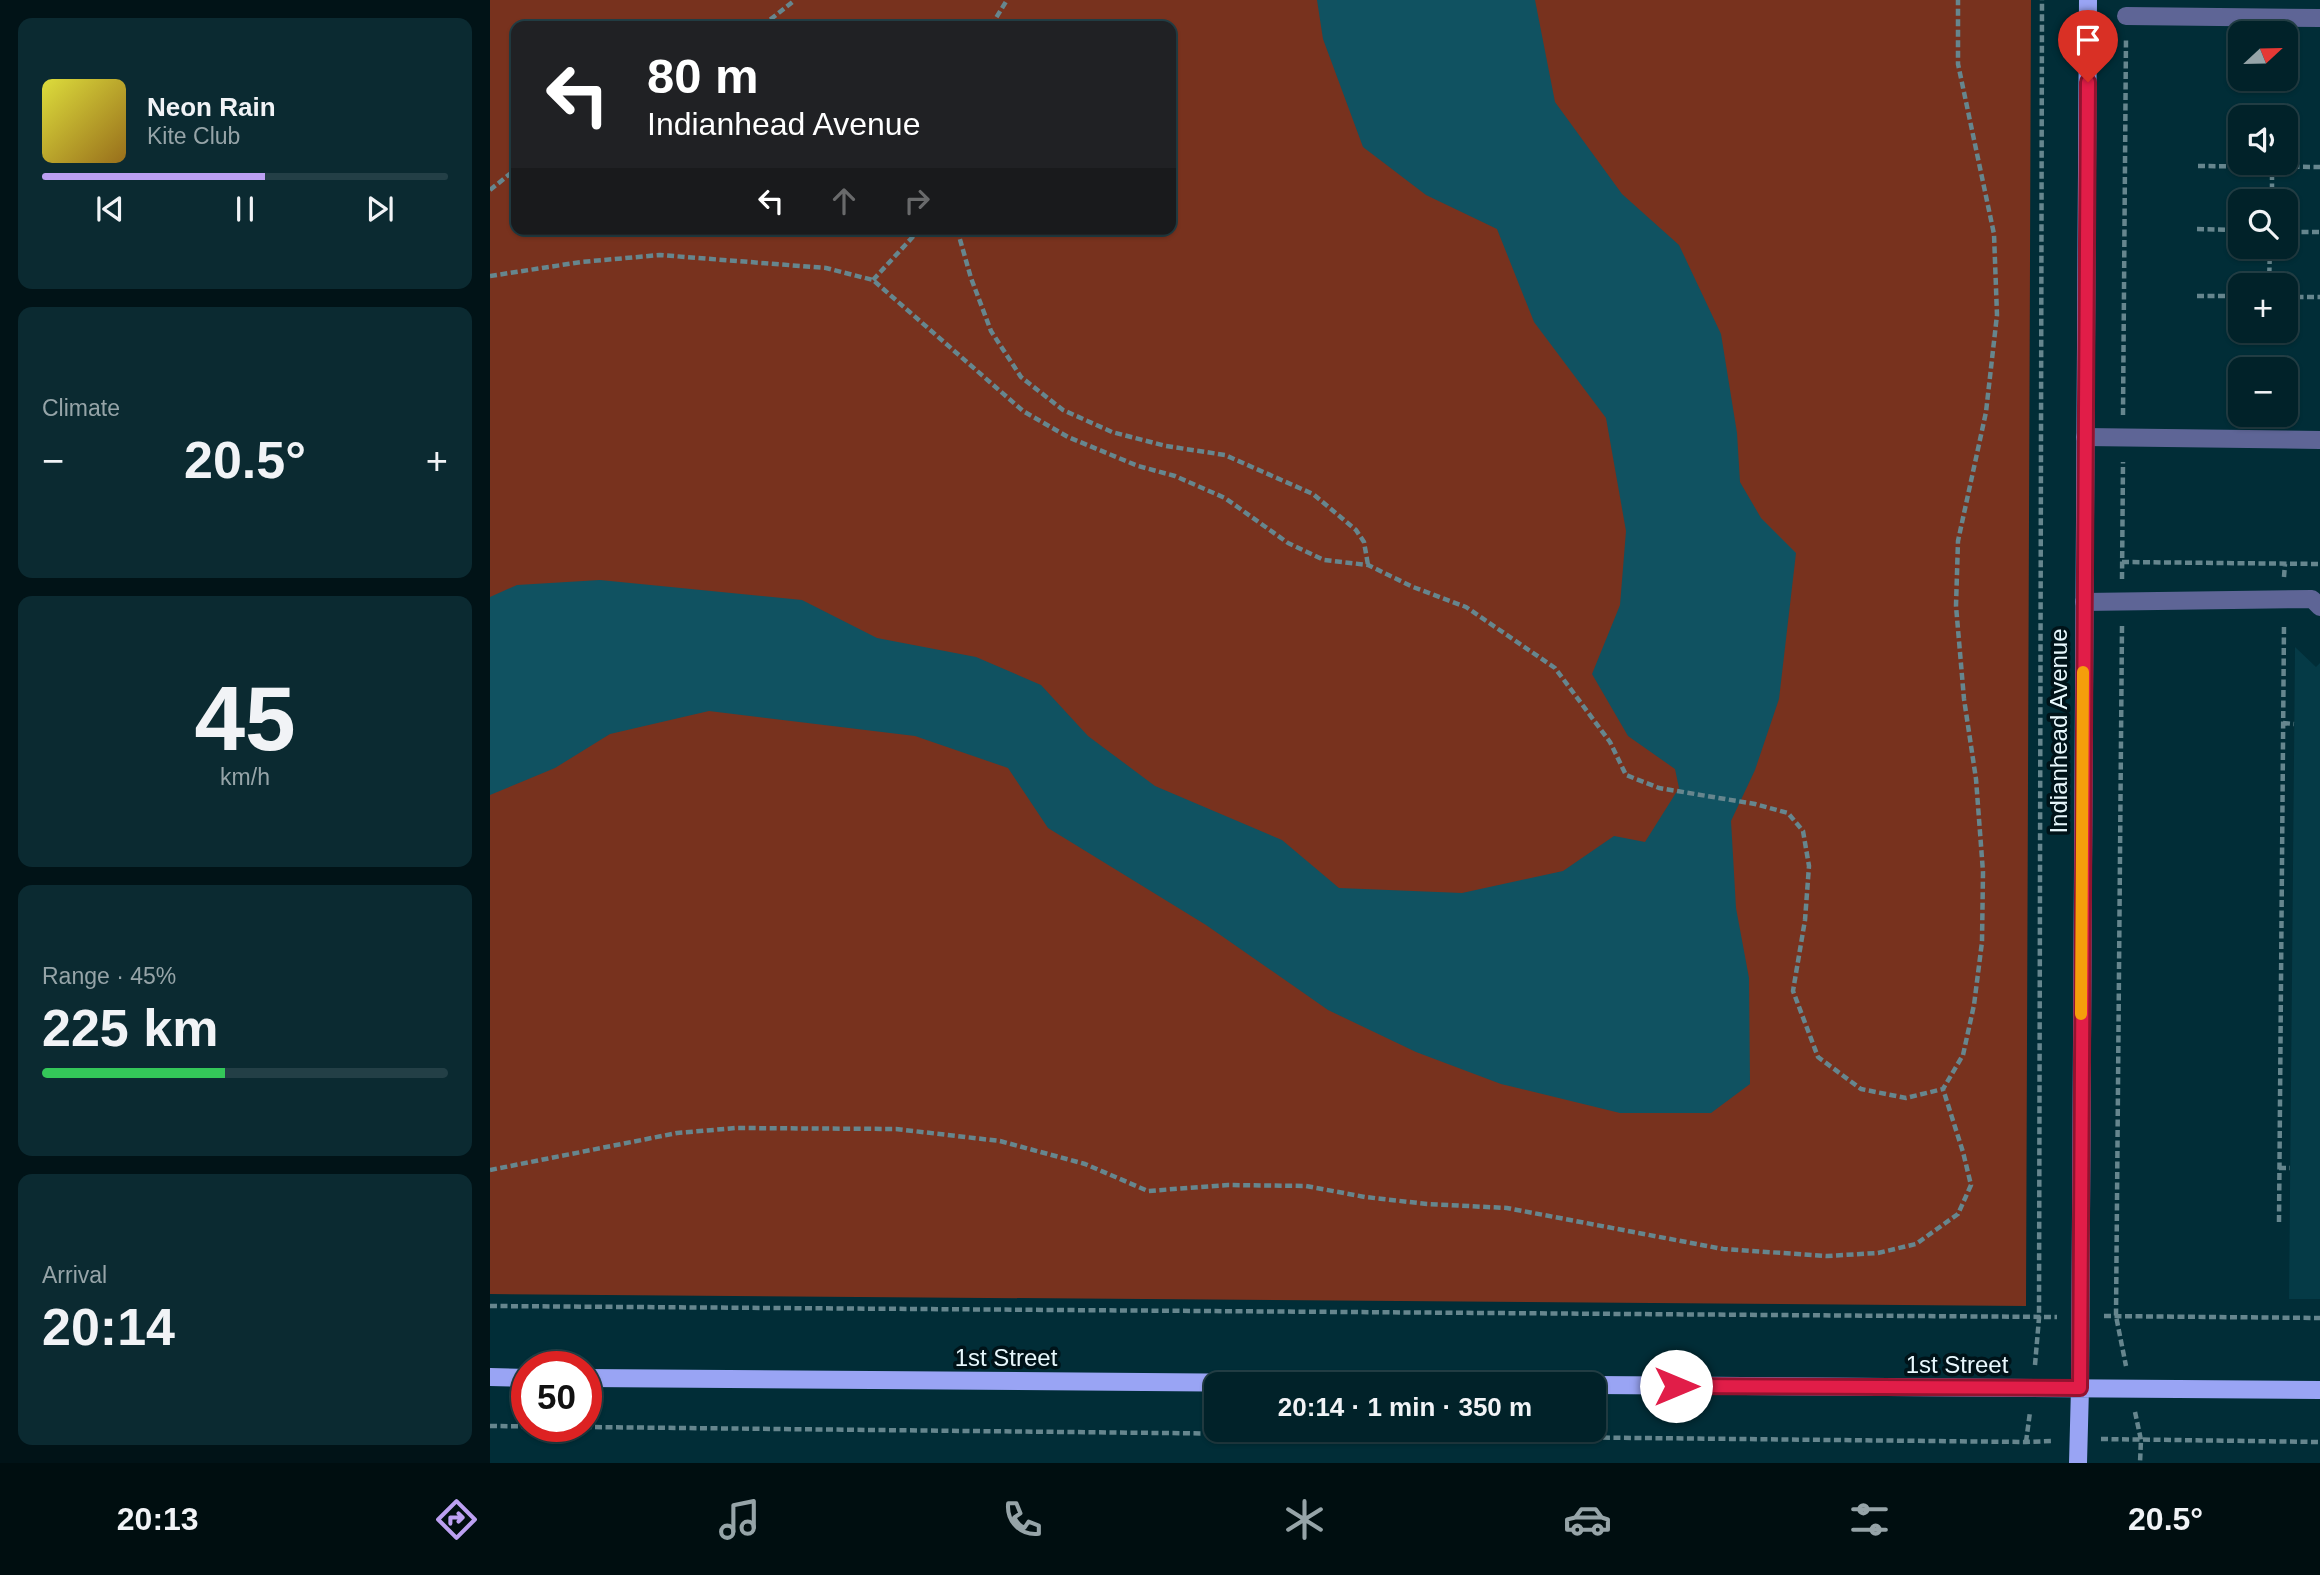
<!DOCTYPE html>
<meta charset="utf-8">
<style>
body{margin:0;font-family:Arial,sans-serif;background:#0b2a31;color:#f1f3f6;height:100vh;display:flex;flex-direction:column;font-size:26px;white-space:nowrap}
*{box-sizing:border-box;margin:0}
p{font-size:23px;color:#96a4a8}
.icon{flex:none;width:38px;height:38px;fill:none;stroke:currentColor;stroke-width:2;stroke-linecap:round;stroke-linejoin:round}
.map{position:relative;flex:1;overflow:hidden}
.details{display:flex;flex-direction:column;gap:18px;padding:18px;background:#011317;width:490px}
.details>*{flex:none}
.banner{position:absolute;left:21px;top:21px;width:665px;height:214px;border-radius:14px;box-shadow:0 2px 5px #0004,0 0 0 2px #233f46;background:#202124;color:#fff;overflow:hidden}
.needle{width:46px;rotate:68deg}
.tools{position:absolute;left:1738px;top:21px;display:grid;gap:14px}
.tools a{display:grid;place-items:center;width:70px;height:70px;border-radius:14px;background:#012229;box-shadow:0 2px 5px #0004,0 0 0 2px #233f46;font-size:35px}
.speed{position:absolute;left:21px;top:1351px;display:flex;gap:14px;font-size:35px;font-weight:700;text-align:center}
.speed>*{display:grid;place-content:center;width:91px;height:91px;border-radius:50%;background:#012229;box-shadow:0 2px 5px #0004,0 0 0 2px #233f46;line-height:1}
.speed .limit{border:10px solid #d22;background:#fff;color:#111}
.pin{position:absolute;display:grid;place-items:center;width:60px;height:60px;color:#fff;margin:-72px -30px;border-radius:50% 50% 50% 0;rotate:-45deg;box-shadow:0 0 7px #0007}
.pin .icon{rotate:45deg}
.me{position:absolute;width:77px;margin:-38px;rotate:90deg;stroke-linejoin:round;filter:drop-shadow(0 0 5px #0008)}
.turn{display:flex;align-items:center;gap:24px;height:147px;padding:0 21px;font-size:32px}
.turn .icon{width:91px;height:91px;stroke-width:2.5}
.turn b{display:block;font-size:49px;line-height:60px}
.lanes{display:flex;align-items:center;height:66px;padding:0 21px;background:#0003;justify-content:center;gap:35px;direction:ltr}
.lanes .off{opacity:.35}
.big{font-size:52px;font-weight:800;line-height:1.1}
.details .tile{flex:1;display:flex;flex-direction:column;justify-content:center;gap:10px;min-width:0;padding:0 24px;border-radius:14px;background:#0b2a31}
.details .dial{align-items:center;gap:0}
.dial b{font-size:91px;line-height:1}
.song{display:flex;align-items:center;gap:21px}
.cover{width:84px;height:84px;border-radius:10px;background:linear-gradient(135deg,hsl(60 70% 55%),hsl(40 70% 35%))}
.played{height:7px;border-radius:4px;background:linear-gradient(90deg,#bca0f2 55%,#233f46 55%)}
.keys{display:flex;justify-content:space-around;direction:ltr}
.heat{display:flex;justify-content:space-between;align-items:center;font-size:38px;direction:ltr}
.charge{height:10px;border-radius:5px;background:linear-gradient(90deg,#34c759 45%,#233f46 0)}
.trip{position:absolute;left:714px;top:1372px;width:402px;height:70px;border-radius:14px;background:#012229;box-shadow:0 2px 5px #0004,0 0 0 2px #233f46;font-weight:800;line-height:70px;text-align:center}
.dock{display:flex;height:112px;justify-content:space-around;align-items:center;background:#000e10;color:#96a4a8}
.dock .icon{width:49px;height:49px}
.dock .active{color:#bca0f2}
.dock b{font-size:32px;color:#f1f3f6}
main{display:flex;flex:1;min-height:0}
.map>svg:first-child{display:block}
.built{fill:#053a46}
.green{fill:#78321e;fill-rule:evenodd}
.water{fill:#105261}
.building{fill:#11597e;stroke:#658fa9;stroke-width:2}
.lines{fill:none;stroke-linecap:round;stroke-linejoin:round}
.path{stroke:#66868e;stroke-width:4.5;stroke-dasharray:7 3.5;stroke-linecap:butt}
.minor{stroke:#5e6596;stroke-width:18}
.major{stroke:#99a4f4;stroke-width:18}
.route-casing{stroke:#92132f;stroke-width:18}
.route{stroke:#e11d48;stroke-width:12}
.slow{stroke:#f59e0b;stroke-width:12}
.labels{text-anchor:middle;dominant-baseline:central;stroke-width:7;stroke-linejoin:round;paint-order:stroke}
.street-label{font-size:24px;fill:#e8f8fd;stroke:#001319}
</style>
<main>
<section class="details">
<div class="tile">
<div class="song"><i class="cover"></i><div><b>Neon Rain</b><p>Kite Club</p></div></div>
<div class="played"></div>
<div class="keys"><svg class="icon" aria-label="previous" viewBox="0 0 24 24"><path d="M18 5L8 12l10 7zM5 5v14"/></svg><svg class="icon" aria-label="pause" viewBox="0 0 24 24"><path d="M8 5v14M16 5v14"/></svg><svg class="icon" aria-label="next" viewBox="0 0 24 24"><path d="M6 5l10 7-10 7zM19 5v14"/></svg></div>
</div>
<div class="tile"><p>Climate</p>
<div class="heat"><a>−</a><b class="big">20.5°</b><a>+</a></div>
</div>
<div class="tile dial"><b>45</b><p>km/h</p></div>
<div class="tile"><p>Range · 45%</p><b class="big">225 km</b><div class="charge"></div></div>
<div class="tile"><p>Arrival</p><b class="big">20:14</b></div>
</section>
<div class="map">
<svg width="1830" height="1463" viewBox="0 0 1830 1463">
<rect width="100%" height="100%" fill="#012d37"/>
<!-- built -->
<path class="built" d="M 1805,647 L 1826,667 L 1830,663 L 1830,1299 L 1799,1299 Z"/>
<!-- green -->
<path class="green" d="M 0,0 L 1541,0 L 1536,1306 L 0,1294 ZM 26,26 L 681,26 L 681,229 L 26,229 Z"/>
<!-- water -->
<path class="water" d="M 827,0 L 1045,0 L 1065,102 L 1132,194 L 1189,245 L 1231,334 L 1247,433 L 1250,482 L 1271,518 L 1306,553 L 1289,699 L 1265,770 L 1241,821 L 1246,908 L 1259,978 L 1260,1084 L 1221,1113 L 1130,1113 L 1011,1084 L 926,1052 L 838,1010 L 716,925 L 558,828 L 518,768 L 425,736 L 219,711 L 120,734 L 65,768 L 0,795 L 0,597 L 27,585 L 110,580 L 312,600 L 387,638 L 486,657 L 551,685 L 598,736 L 665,786 L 792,840 L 849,888 L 972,893 L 1073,871 L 1124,836 L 1155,842 L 1189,788 L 1185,769 L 1138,736 L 1102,674 L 1130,605 L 1136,531 L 1116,418 L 1044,322 L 1007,229 L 936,195 L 873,147 L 833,39 Z"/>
<!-- building -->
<path class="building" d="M 1796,218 L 1801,232 L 1796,241 Z"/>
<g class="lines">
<!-- path -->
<path class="path" d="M 272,26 L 305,0
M 501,26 L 517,0
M 1708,166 L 1830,167
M 0,190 L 26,169
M 1782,201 L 1782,166
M 467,229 L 481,278 L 501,331 L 531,377 L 573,410 L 622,432 L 676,446 L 735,455 L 823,494 L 866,530 L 874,542 L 878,565
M 1707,229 L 1750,230
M 1801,232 L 1830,232
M 0,276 L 91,262 L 170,255 L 336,268 L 383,280 L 533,411 L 578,437 L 648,466 L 685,476 L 735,498 L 798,543 L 834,560 L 878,565 L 923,587 L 976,607 L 1065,668 L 1120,742 L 1136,775 L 1169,788 L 1265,804 L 1298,813 L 1313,831 L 1319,866 L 1315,920 L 1303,991 L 1328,1057 L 1371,1089 L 1416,1098 L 1453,1089 L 1473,1055 L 1484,1005 L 1492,942 L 1493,872 L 1486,779 L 1474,699 L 1466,606 L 1468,541 L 1496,412 L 1507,315 L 1504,234 L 1468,64 L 1468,0
M 383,280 L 430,229
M 1779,285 L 1780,247
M 1707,296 L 1750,296
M 1796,297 L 1830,297
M 1633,415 L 1636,38
M 1632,562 L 1830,564
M 1794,577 L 1795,564
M 1632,579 L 1633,462
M 1632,626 L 1626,1316 L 1636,1366
M 1793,723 L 1804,724
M 1789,1168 L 1800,1168
M 0,1170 L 187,1133 L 246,1128 L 406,1129 L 510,1141 L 595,1164 L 658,1191 L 738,1185 L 816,1186 L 875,1197 L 937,1204 L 1017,1208 L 1233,1249 L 1337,1256 L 1388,1253 L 1426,1244 L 1468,1214 L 1481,1185 L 1473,1152 L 1453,1089
M 1789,1222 L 1794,624
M 0,1306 L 1567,1317
M 1614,1316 L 1830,1318
M 1545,1365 L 1549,1318 L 1552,0
M 1645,1412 L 1651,1440 L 1650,1463
M 0,1426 L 1536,1442 L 1564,1441
M 1611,1439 L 1830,1442
M 1536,1442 L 1540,1412"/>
<!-- minor -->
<path class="minor" d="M 1636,16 L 1830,18
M 1595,437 L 1830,440
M 1594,602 L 1822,599 L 1830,607"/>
<!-- major -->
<path class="major" d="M 0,1377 L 37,1378
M 96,1378 L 935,1384
M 1104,1385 L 1830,1390
M 1588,1463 L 1590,1388 L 1598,0"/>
</g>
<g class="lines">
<defs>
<path id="route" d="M 1186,1386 L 1590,1388 L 1598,82"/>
</defs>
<!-- route casing -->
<use href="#route" class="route-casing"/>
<!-- route -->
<use href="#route" class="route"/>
<!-- slow -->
<path class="slow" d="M 1591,1014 L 1593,672"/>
</g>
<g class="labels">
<!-- street labels -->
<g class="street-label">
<text transform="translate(1568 731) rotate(-90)">Indianhead Avenue</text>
<text x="516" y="1357">1st Street</text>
<text x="1467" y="1364">1st Street</text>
</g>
</g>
</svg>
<div class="tools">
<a><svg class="needle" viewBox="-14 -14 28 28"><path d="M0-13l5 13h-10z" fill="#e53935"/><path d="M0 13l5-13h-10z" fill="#96a4a8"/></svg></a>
<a><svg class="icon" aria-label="sound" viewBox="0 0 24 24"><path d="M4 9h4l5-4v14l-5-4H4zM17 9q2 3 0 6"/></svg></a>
<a><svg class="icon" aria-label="search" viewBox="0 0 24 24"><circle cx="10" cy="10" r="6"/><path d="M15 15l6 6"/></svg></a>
<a>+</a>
<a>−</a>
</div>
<div class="speed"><div class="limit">50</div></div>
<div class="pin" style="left:1598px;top:82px;background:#d93025"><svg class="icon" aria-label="arrive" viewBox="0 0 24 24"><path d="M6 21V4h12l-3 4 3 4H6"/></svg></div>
<svg class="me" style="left:1186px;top:1386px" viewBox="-20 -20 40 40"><circle r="19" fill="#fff"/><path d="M0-13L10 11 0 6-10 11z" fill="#e11d48"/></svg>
<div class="trip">20:14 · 1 min · 350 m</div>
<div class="banner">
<div class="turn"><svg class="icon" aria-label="left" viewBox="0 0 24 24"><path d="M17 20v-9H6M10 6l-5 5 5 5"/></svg><div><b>80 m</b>Indianhead Avenue</div></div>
<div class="lanes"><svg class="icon" aria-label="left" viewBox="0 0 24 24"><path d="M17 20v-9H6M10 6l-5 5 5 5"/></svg><svg class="icon off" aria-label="ahead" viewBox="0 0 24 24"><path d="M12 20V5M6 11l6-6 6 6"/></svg><svg class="icon off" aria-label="right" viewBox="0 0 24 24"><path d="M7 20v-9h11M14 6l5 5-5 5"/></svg></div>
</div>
</div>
</main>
<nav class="dock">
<b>20:13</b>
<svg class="icon active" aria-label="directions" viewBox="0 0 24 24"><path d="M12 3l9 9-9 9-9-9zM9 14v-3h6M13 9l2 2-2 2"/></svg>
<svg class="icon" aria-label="music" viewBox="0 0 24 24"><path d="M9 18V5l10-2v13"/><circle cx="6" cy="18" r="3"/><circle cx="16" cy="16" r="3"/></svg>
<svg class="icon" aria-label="phone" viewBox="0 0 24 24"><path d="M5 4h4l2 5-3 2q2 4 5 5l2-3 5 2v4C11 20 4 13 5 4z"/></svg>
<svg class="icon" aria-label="climate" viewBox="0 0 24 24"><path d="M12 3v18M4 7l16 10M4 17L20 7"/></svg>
<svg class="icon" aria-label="car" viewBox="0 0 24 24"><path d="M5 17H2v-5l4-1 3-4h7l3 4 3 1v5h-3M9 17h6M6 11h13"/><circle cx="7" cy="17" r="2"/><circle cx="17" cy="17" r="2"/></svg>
<svg class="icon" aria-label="filters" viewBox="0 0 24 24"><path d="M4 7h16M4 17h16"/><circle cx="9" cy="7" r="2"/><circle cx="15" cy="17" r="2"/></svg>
<b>20.5°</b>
</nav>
